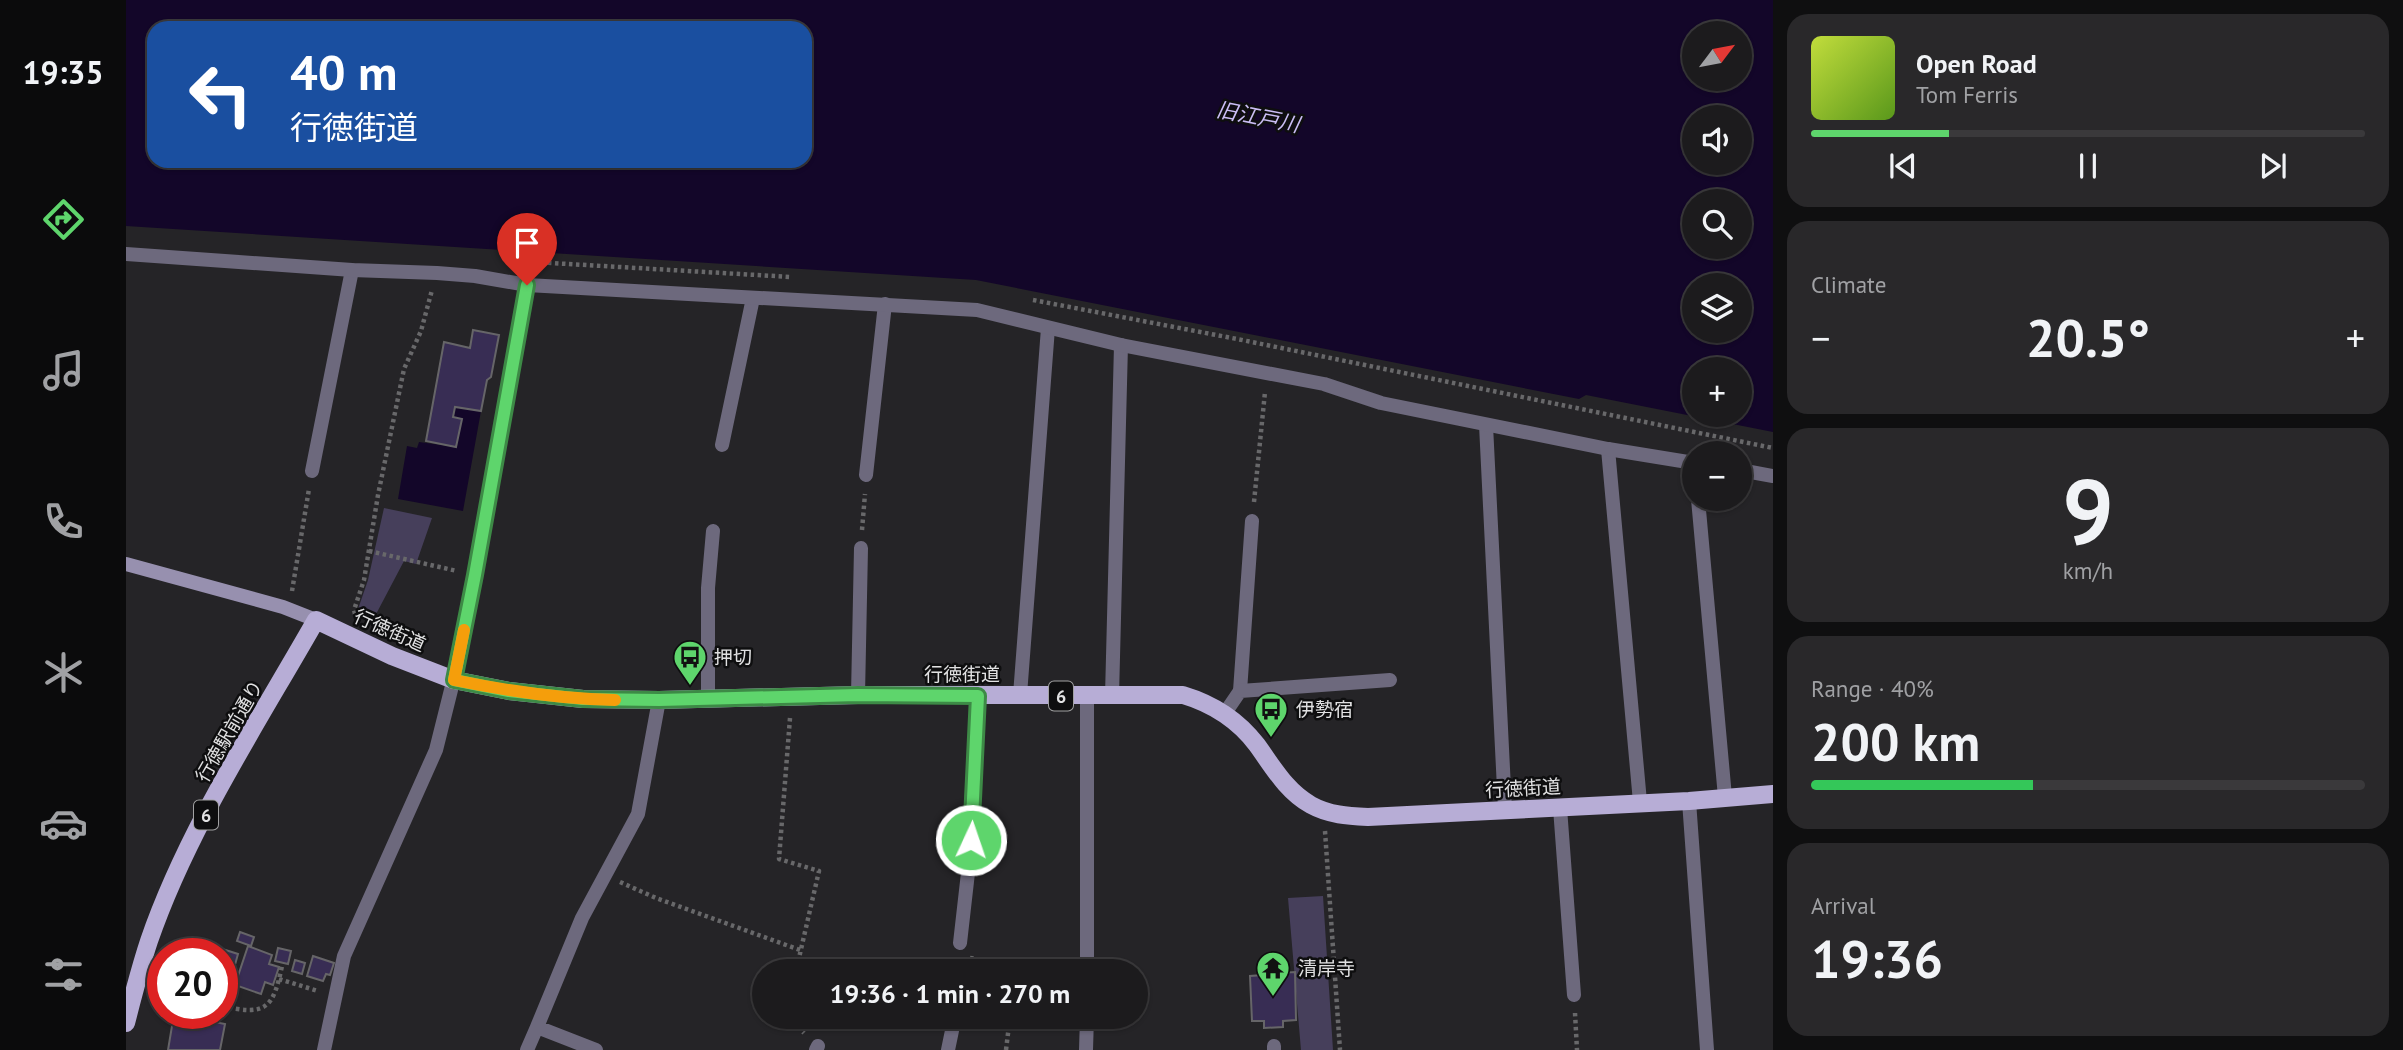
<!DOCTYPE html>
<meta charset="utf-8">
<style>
body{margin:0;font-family:"PT Sans","Noto Sans JP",sans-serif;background:#29282a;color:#f1f3f6;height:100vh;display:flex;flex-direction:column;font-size:26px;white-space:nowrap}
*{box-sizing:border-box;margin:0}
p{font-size:23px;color:#a0a1a4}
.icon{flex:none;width:38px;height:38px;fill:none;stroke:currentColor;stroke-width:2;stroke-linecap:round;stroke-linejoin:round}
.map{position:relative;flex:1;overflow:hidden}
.drawer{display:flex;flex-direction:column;gap:14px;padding:14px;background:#0f0f10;width:630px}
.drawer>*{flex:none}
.banner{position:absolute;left:21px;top:21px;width:665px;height:147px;border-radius:21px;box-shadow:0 2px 5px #0004,0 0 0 2px #3a393b;background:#1a4fa0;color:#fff;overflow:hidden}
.needle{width:46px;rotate:58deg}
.buttons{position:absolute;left:1556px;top:21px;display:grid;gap:14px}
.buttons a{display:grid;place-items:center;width:70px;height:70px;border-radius:50%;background:#1c1b1d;box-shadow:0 2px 5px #0004,0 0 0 2px #3a393b;font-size:35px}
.speed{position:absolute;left:21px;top:938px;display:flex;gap:14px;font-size:35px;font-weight:700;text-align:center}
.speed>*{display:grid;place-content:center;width:91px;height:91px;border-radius:50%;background:#1c1b1d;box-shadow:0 2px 5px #0004,0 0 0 2px #3a393b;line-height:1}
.speed .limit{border:10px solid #d22;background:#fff;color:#111}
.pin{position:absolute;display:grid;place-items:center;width:60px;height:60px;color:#fff;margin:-72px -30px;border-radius:50% 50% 50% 0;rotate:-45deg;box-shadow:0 0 7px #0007}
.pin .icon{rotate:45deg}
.me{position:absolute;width:77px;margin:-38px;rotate:3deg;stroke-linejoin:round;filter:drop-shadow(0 0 5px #0008)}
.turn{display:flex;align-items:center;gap:24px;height:147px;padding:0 28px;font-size:32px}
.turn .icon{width:91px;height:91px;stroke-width:2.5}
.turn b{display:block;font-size:49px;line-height:60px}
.big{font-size:52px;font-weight:800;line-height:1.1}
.drawer .tile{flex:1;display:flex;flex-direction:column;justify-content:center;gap:10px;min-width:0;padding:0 24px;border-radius:21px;background:#29282a}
.drawer .dial{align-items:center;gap:0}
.dial b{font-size:91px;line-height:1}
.song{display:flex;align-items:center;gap:21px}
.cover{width:84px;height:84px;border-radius:10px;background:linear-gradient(135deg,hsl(70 70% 55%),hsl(90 70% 35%))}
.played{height:7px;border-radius:4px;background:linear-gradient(90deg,#5ed56c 25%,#3a393b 25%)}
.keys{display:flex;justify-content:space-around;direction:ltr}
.heat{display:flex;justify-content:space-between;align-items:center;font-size:38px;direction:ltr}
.charge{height:10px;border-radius:5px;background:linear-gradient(90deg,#34c759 40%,#3a393b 0)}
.trip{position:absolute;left:626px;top:959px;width:396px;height:70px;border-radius:35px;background:#1c1b1d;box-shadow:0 2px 5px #0004,0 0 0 2px #3a393b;font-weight:800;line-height:70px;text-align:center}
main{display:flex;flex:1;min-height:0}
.menu{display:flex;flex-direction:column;width:126px;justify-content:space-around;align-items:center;background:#0b0b0c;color:#a0a1a4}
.menu .icon{width:49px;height:49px}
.menu .current{color:#5ed56c}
.menu b{font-size:32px;color:#f1f3f6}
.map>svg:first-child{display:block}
.green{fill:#463f5b}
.water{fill:#130629;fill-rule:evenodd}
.building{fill:#382d54;stroke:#666568;stroke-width:2}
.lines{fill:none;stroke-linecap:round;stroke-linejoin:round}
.path{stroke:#68686a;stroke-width:4.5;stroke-dasharray:3.5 3.5;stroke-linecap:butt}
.lane{stroke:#6d697d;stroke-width:14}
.street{stroke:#6d697d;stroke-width:14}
.secondary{stroke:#9790af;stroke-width:14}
.primary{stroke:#b7add6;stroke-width:18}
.route-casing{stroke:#3d8a46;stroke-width:18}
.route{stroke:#5ed56c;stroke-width:12}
.slow{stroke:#f59e0b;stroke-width:12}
.labels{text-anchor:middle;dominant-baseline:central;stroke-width:5;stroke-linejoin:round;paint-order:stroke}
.shield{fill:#0e0e0f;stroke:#a2a2a3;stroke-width:2}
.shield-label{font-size:18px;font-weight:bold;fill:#e1e1e2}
.street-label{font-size:19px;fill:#e1e1e2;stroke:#0e0e0f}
.poi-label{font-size:19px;fill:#e1e1e2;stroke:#0e0e0f;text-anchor:start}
.water-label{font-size:21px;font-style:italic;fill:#cabdf4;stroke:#0e0e0f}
</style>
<main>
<nav class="menu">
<b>19:35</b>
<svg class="icon current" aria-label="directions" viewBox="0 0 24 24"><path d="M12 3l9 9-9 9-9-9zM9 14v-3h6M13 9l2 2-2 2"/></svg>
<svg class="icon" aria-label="music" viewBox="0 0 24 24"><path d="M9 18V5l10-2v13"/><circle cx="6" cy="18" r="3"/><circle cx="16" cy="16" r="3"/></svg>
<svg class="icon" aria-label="phone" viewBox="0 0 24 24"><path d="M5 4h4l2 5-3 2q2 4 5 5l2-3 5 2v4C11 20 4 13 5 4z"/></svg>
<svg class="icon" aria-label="climate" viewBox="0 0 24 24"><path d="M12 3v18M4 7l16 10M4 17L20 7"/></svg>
<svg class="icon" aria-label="car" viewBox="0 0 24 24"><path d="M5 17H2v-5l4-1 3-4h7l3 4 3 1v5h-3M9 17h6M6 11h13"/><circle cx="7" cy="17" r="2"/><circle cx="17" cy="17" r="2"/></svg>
<svg class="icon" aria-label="filters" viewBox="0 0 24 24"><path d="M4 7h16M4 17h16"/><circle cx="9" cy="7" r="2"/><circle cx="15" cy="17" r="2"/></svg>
</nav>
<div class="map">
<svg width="1647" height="1050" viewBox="0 0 1647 1050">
<rect width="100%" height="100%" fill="#252427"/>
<!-- green -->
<path class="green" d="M 258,508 L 306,518 L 290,564 L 278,561 L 248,618 L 231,612 L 242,580 Z
M 1197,896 L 1207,1050 L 1175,1050 L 1162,898 Z"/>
<!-- water -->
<path class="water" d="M 0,0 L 1647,0 L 1647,432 L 1460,395 L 1453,399 L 850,280 L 0,226 ZM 28,28 L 679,28 L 679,161 L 28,161 ZM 1568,33 L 1614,33 L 1614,79 L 1568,79 ZM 1568,117 L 1614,117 L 1614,163 L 1568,163 ZM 1568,201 L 1614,201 L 1614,247 L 1568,247 ZM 1568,285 L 1614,285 L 1614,331 L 1568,331 ZM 1568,369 L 1614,369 L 1614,415 L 1568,415 Z
M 329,407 L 355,411 L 337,511 L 272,499 L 281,446 L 291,448 L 293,442 L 330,447 L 336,419 L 327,417 Z"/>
<!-- building -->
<path class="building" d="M 347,330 L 373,335 L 365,377 L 361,380 L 355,411 L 329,407 L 327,417 L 336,419 L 330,447 L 300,441 L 318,342 L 344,348 Z
M 114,932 L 128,937 L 125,946 L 111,941 Z
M 122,946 L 146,955 L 143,964 L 153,967 L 147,985 L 139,982 L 135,994 L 109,985 Z
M 90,947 L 112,954 L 105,979 L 96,976 L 96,954 L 88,954 Z
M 152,948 L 165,951 L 162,964 L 149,961 Z
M 187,956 L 208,963 L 204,975 L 200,974 L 197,981 L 181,976 Z
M 169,960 L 179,963 L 176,974 L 166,971 Z
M 1137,969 L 1154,969 L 1155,973 L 1169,972 L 1170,1020 L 1157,1021 L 1157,1027 L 1138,1028 L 1138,1021 L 1126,1021 L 1124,976 L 1137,975 Z
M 48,1014 L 99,1024 L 94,1050 L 42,1050 Z"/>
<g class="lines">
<!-- path -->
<path class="path" d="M 408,262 L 665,277
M 907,300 L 1111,339 L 1647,448
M 1128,502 L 1139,392
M 736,530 L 739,494
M 243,551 L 331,571
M 166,591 L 183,489
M 229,614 L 228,610 L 238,580 L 252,495 L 278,369 L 295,331 L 306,290
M 664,718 L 653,859 L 693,871 L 670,971
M 1199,831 L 1214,1050
M 494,882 L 530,898 L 674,950
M 844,958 L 891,966 L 890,971
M 838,971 L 839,960
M 153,979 L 192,991
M 96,1006 C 140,1016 147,1009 156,966
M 1449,1013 L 1451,1050
M 662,1017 L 678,1033
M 880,1050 L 884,1017"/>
<!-- lane -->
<path class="lane" d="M 1360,425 L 1379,809
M 596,445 L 627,298
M 1482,449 L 1514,802
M 186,471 L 226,270
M 740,475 L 759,304
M 1114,691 L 1126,521
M 732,695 L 735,548
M 894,695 L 922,328
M 986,696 L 995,345
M 582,698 L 582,588 L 587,531
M 1563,801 L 1581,1050
M 1434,808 L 1448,995
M 834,943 L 843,864 L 852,696
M 1148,1046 L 1148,1050
M 198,1050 L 218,956 L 310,750 L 333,658 L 401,285
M 690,1050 L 692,1046
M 822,1050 L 828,1021"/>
<!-- street -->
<path class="street" d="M 0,254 L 226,270 L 311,273 L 349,276 L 401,285 L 851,310 L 995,345 L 1198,384 L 1255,403 L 1482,449 L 1568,463
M 1614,470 L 1647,476
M 1572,499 L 1599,797
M 961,696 L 961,971
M 1099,713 L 1114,691 L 1264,680
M 411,1027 L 456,918 L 512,814 L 533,700
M 401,1050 L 411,1027 L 470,1050
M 960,1050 L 961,1017"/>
<!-- secondary -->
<path class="secondary" d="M 0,564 L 157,607 L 190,620"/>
<!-- primary -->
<path class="primary" d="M 0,1023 C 7,996 14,968 23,941 C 61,830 132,722 190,620 L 266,656 L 328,680 L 383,691 L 457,699 L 533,700 L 732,695 L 1057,695 C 1087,704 1112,720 1131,745 C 1147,767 1160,791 1185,805 C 1203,815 1222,816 1242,817 L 1563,801 L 1647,794"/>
</g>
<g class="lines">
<defs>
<path id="route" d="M 401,285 L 349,575 L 328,680 L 383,691 L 457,699 L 533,700 L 732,695 L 852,696 L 845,840"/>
</defs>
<!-- route casing -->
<use href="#route" class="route-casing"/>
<!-- route -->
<use href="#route" class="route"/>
<!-- slow -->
<path class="slow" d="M 338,630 L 328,680 C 381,691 434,699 489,700"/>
</g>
<!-- icons -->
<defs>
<symbol id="bus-pin" viewBox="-11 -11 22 30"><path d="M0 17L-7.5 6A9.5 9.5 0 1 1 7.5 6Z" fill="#5ed56c" stroke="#0e0e0f"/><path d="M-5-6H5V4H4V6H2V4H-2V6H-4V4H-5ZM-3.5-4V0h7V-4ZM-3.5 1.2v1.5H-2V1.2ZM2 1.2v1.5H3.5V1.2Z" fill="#111"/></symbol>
<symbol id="temple-pin" viewBox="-11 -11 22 30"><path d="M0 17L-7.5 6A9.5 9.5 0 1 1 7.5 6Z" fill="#5ed56c" stroke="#0e0e0f"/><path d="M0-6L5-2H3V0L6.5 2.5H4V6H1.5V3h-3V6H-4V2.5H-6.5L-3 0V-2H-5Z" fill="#111"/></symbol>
</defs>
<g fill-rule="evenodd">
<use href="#bus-pin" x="545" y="638" width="38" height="52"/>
<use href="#bus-pin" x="1126" y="690" width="38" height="52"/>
<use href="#temple-pin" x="1128" y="949" width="38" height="52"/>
</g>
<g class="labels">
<!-- shield labels -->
<g class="shield">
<rect x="923" y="681.5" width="24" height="29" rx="5"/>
<rect x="68" y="800.5" width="24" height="29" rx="5"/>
</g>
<g class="shield-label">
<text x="935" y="696">6</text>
<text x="80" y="815">6</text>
</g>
<!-- street labels -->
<g class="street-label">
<text transform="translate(264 630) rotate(24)">行徳街道</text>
<text x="836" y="674">行徳街道</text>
<text transform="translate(103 731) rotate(-60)">行徳駅前通り</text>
<text transform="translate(1397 788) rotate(-3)">行徳街道</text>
</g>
<!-- poi labels -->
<g class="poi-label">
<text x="588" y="657">押切</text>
<text x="1170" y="709">伊勢宿</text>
<text x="1172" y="968">清岸寺</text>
</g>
<!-- water labels -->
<g class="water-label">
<text transform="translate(1132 117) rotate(11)">旧江戸川</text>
</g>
</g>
</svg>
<div class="buttons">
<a><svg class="needle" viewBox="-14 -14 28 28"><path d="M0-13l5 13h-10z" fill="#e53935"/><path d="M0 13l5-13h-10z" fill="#a0a1a4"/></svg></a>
<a><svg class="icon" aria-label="sound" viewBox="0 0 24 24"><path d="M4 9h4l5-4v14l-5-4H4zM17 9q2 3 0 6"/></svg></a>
<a><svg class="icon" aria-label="search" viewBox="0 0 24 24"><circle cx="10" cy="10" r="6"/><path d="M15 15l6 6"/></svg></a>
<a><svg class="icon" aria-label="layers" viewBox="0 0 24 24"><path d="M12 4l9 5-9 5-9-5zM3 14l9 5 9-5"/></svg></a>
<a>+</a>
<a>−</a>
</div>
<div class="speed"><div class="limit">20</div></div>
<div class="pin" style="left:401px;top:285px;background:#d93025"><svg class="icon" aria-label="arrive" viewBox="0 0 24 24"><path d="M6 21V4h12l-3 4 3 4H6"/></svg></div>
<svg class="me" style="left:845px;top:840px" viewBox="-20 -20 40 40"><circle r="17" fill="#5ed56c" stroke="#fff" stroke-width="3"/><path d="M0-11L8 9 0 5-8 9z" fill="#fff"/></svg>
<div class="trip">19:36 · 1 min · 270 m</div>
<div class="banner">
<div class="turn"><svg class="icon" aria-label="left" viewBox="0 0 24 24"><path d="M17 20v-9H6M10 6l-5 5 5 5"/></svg><div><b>40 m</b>行徳街道</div></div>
</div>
</div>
<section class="drawer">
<div class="tile">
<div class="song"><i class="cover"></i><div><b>Open Road</b><p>Tom Ferris</p></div></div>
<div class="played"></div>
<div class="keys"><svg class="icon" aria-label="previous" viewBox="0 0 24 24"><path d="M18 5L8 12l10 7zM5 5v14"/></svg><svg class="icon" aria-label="pause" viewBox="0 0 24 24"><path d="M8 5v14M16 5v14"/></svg><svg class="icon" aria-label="next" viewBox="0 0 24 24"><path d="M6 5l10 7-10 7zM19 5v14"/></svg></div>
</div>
<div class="tile"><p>Climate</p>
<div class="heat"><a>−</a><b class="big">20.5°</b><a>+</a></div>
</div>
<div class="tile dial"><b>9</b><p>km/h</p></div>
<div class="tile"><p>Range · 40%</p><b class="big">200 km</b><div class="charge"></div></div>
<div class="tile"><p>Arrival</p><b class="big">19:36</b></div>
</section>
</main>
